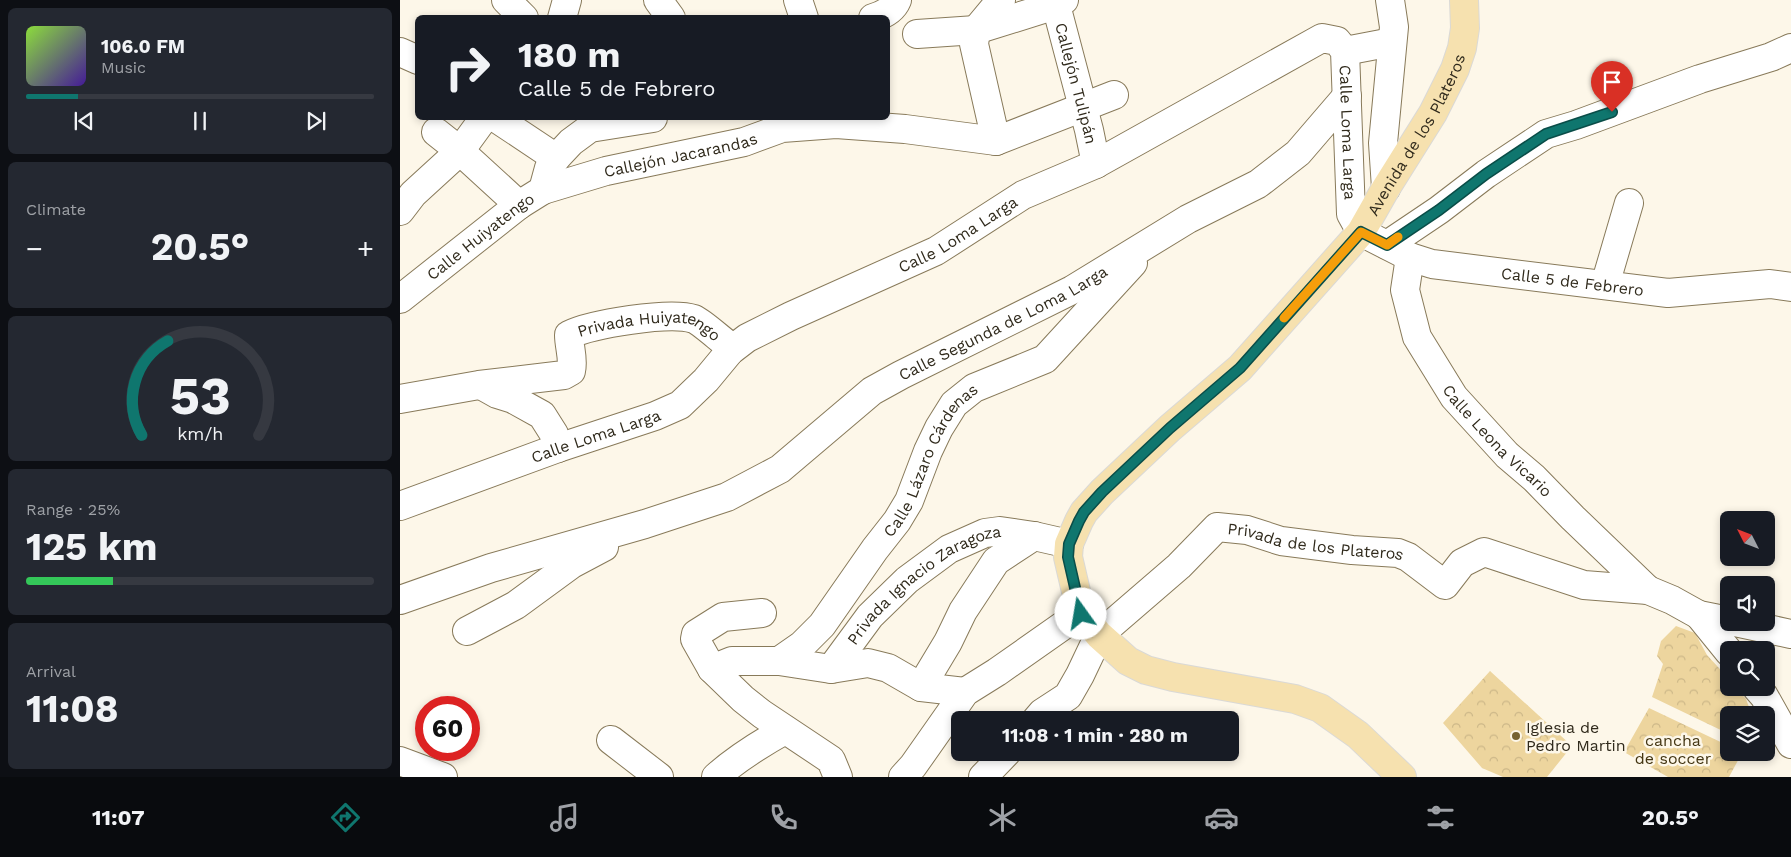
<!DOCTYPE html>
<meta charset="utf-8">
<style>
body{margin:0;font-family:"Work Sans",sans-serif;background:#242831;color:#f1f3f6;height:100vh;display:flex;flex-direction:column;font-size:19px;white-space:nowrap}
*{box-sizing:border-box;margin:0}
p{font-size:16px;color:#9ea1a6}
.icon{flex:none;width:28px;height:28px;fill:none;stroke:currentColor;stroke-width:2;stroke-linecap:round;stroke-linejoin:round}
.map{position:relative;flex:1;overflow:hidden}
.sheet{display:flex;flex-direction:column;gap:8px;padding:8px;background:#0d0f14;width:400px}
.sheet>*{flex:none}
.guide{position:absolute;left:15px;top:15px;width:475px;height:105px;border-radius:8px;box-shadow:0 2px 8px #0003;background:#171b24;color:#f1f3f6;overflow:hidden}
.needle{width:32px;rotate:312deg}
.buttons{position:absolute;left:1320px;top:511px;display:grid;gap:10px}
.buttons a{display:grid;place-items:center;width:55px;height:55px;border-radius:8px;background:#171b24;box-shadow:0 2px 8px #0003;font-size:25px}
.speed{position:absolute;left:15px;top:696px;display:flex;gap:10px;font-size:25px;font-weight:700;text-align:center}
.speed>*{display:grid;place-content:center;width:65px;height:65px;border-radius:50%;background:#171b24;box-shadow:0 2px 8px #0003;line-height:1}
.speed .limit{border:8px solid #d22;background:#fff;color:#111}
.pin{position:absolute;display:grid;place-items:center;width:42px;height:42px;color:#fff;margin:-51px -21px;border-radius:50% 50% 50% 0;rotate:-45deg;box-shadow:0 0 5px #0007}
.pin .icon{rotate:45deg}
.me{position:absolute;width:55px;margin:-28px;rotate:347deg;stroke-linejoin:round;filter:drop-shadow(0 0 4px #0008)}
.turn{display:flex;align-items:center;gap:18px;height:105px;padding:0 20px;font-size:22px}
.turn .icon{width:65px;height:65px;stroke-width:2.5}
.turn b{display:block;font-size:35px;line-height:42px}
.big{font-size:38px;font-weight:700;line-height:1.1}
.sheet .widget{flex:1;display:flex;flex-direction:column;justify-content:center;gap:8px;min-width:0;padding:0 18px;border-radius:8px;background:#242831}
.sheet .dial{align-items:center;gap:0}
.dial svg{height:130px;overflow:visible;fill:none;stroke:#363941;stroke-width:7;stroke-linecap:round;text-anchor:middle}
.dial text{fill:#f1f3f6;stroke:none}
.song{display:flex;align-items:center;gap:15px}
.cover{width:60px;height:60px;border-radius:8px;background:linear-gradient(135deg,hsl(90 70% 55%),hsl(260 70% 35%))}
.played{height:5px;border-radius:2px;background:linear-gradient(90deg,#0f766e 15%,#363941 15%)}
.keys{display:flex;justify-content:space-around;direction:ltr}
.heat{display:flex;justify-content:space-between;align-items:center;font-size:28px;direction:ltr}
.charge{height:8px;border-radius:4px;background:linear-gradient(90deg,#34c759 25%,#363941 0)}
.trip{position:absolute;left:551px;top:711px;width:288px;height:50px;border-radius:8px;background:#171b24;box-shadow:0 2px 8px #0003;font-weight:700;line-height:50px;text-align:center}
.menu{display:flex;height:80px;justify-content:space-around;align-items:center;background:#090b0e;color:#9ea1a6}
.menu .icon{width:35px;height:35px}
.menu .active{color:#0f766e}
.menu b{font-size:22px;color:#f1f3f6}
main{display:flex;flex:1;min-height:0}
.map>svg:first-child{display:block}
.park{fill:url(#park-crowns)}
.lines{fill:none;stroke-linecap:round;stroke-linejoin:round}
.minor-casing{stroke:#887a5a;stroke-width:30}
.major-casing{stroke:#dad9d6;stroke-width:30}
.minor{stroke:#fff;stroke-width:28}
.major{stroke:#f6e1af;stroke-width:28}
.route-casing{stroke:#0a4d48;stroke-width:12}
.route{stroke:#0f766e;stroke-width:9}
.slow{stroke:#f59e0b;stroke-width:9}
.poi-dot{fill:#776332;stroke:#fdf7e9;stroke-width:2}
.labels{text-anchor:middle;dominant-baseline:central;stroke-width:5;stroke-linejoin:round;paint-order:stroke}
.street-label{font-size:16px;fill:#302a1c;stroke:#fdf7e9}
.poi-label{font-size:16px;fill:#302a1c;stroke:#fdf7e9;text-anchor:start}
.park-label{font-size:16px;fill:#443613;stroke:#fdf7e9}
</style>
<main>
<section class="sheet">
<div class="widget">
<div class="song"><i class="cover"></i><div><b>106.0 FM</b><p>Music</p></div></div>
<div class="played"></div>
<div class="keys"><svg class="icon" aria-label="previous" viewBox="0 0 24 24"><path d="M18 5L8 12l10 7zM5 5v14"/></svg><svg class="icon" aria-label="pause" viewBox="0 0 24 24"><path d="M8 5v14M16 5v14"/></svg><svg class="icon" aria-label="next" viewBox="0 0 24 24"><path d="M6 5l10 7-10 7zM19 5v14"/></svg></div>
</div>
<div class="widget"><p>Climate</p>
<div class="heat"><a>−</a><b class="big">20.5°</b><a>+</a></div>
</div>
<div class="widget dial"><svg viewBox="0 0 100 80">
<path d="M14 69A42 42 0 1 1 86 69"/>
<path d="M14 69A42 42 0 0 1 30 11" stroke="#0f766e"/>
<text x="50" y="56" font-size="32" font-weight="700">53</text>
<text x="50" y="72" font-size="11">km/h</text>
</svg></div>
<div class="widget"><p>Range · 25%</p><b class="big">125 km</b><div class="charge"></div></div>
<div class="widget"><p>Arrival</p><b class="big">11:08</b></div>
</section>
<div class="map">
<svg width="1391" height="777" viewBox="0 0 1391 777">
<defs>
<pattern id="park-crowns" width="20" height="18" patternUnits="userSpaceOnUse" patternTransform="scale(1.25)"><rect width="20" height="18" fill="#edd59e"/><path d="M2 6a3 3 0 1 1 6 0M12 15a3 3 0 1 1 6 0" fill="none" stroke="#ccb788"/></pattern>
</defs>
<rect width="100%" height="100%" fill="#fdf7e9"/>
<!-- park -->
<path class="park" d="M 1276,626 L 1295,633 L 1307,655 L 1329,679 L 1329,688 L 1336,688 L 1346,699 L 1352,715 L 1329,715 L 1329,734 L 1252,697 L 1263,664 L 1257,656 L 1261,641 Z
M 1090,671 L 1172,746 L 1147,777 L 1103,777 L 1082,768 L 1043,723 Z
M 1249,708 L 1329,746 L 1329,752 L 1342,753 L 1329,777 L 1268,777 L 1224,752 Z"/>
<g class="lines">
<defs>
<g id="minor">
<path d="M 106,0 L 124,18"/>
<path d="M 258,0 L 271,18"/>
<path d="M 398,0 L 404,18"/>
<path id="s1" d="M 656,5 L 689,130 L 696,164"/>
<path d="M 162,18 L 167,0"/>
<path d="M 473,18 C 483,15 493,10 497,0"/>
<path d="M 517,34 L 576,30 L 656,5 L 664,0"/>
<path d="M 945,51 L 992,42"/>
<path d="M 0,52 L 18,60"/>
<path d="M 96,118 L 156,158"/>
<path d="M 36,132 L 60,151 L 119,205"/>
<path d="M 596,141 L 574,44 L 576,30 L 601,0"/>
<path d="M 986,188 L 983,143 L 994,27 L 990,0"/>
<path id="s2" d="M 143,190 L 206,171 L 344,142 L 382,128 L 436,124 L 505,129 L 596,141 L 714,95"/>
<path d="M 0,211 L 13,194 L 60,151 L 84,118"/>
<path d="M 987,245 L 1039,210 L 1086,174 L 1146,134 L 1176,125 L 1300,79 L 1371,57 L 1391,48"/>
<path id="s3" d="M 1010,257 L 1005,290 L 1017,337 L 1054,397 L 1107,455 L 1134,478 L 1173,518 L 1248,590"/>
<path d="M 1205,285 L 1229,203"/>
<path id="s4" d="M 0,299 L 119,205 L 143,190 L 149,168 L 156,158 L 171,142 L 190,128 L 253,118"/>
<path d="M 81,385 L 97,394 L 113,399 L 142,415 L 154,434 L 158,448"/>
<path id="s5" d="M 0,399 L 79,385 L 164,375 L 171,371 C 174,359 169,347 169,335 C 191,324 270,311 294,319 C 303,323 322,341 331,347 L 330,351"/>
<path id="s6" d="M 0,506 L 158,448 L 255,416 L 280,405 L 306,380 L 330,351 L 347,338 L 391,316 L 536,251 L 623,195 L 696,164 L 922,38 L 937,41 L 945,51 L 951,214 L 961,232 L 1010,257 L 1032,264 L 1268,293 L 1370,284 L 1391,287"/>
<path id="s7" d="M 0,600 L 91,568 L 245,524 L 327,497 L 380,469 L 472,391 L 501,375 L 672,290 L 788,219 L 858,184 L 898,153 L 947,96"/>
<path d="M 362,613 L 323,617 L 296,634 L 295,639 L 312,669 L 343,699 L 362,714 L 431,760 L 438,777"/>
<path d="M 1299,615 L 1329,652"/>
<path d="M 1335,622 L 1391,634"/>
<path d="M 67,631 L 116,605 L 172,564 L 204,547"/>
<path id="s8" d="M 379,661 L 402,645 L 422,625 L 475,549 L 497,521 L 509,501 L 528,451 L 539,428 L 554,404 L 574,388 L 645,359 L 733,263"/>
<path d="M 312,669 L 332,661 L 379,661 L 431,669 L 468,663 L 488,668 L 521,687 L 565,692"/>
<path id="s9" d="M 431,669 L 470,616 L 507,580 L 549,549 L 585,533 L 600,531 L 634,536 L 669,544"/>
<path d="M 521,687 L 548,642 L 563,611 L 596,561 L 634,536"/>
<path d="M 1357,688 L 1364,696 L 1391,744"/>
<path id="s10" d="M 636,720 L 642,713 L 668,696 L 680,675 L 699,635 L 779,566 L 817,527 L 847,530 L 881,541 L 952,550 L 998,553 L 1008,557 L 1045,585 L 1062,563 L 1084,552 L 1184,585 L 1248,590 L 1272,600 L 1299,615 L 1329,621"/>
<path d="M 211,740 L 259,777"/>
<path d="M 0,761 L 43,777"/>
<path d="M 316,777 C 337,758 360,744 385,730"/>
<path d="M 503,777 L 513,766 L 565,692 L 597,672 L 681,613"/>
<path d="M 583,777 L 607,752"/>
</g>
<g id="major">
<path id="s11" d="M 1002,777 L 958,735 L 920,708 L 895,699 L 773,677 L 746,670 L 728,661 L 699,635 L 681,613 L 668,557 L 669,544 L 679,521 L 684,512 L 702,492 L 770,428 L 840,368 L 961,232 L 986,188 L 1033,113 L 1055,69 L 1062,48 L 1065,28 L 1064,0"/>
</g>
</defs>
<!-- minor casing -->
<use href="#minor" class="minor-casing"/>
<!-- major casing -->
<use href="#major" class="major-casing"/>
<!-- minor -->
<use href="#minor" class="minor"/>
<!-- major -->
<use href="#major" class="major"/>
</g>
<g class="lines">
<defs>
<path id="route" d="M 681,614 L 668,557 L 669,544 L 679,521 L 684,512 L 702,492 L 770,428 L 840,368 L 961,232 L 987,245 L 1039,210 L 1086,174 L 1146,134 L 1212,112"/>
</defs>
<!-- route casing -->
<use href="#route" class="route-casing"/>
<!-- route -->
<use href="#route" class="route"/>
<!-- slow -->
<path class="slow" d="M 884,318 L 961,232 L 987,245 L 998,237"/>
</g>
<!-- markers -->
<circle class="poi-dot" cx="1116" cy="736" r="5"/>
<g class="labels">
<!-- street labels -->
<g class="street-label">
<text stroke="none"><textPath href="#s1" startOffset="81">Callejón Tulipán</textPath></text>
<text stroke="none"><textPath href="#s6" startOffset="1152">Calle Loma Larga</textPath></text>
<text stroke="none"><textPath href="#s11" startOffset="986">Avenida de los Plateros</textPath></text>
<text stroke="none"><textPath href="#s2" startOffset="142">Callejón Jacarandas</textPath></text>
<text stroke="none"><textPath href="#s6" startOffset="628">Calle Loma Larga</textPath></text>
<text stroke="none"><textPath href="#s4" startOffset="102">Calle Huiyatengo</textPath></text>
<text stroke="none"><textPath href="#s6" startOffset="1474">Calle 5 de Febrero</textPath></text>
<text stroke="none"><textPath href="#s7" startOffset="671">Calle Segunda de Loma Larga</textPath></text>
<text stroke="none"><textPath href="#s5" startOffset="294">Privada Huiyatengo</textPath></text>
<text stroke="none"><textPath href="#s6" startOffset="208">Calle Loma Larga</textPath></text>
<text stroke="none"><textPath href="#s3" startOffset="214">Calle Leona Vicario</textPath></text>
<text stroke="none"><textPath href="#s8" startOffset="255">Calle Lázaro Cárdenas</textPath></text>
<text stroke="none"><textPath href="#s10" startOffset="369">Privada de los Plateros</textPath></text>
<text stroke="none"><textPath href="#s9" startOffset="129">Privada Ignacio Zaragoza</textPath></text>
</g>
<!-- poi labels -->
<g class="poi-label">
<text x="1126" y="727">Iglesia de<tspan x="1126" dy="18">Pedro Martin</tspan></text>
</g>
<!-- park labels -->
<g class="park-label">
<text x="1273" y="740">cancha<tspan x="1273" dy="18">de soccer</tspan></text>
</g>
</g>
</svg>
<div class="buttons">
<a><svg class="needle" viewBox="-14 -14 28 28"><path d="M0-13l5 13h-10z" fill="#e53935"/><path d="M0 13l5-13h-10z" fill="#9ea1a6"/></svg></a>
<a><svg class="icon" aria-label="sound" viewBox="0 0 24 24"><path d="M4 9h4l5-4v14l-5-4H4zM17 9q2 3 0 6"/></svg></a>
<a><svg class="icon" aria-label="search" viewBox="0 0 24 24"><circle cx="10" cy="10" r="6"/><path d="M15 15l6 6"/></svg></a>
<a><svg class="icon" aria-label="layers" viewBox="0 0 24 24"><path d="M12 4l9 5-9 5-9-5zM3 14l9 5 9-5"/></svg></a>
</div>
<div class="speed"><div class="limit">60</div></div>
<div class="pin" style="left:1212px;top:112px;background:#d93025"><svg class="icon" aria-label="arrive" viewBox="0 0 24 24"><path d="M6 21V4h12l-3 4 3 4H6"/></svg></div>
<svg class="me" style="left:681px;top:614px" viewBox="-20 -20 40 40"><circle r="19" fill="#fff"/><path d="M0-13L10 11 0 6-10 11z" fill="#0f766e"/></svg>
<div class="trip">11:08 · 1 min · 280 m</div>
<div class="guide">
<div class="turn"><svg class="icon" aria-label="right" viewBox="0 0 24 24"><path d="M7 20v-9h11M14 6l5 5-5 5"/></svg><div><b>180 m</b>Calle 5 de Febrero</div></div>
</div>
</div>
</main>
<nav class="menu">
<b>11:07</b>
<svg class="icon active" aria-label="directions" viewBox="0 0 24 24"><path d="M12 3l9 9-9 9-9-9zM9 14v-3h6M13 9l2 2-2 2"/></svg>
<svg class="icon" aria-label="music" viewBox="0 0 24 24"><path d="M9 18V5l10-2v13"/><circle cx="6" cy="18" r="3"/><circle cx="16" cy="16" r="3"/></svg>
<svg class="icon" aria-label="phone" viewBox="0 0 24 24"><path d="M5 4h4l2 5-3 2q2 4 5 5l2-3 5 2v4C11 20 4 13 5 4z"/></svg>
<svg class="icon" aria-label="climate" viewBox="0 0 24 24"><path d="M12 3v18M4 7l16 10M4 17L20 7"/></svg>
<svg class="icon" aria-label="car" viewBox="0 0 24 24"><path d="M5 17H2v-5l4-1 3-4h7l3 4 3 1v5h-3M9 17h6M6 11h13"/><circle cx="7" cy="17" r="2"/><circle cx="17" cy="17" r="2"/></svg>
<svg class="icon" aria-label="filters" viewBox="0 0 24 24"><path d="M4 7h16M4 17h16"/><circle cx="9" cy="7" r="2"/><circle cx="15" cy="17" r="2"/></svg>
<b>20.5°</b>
</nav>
